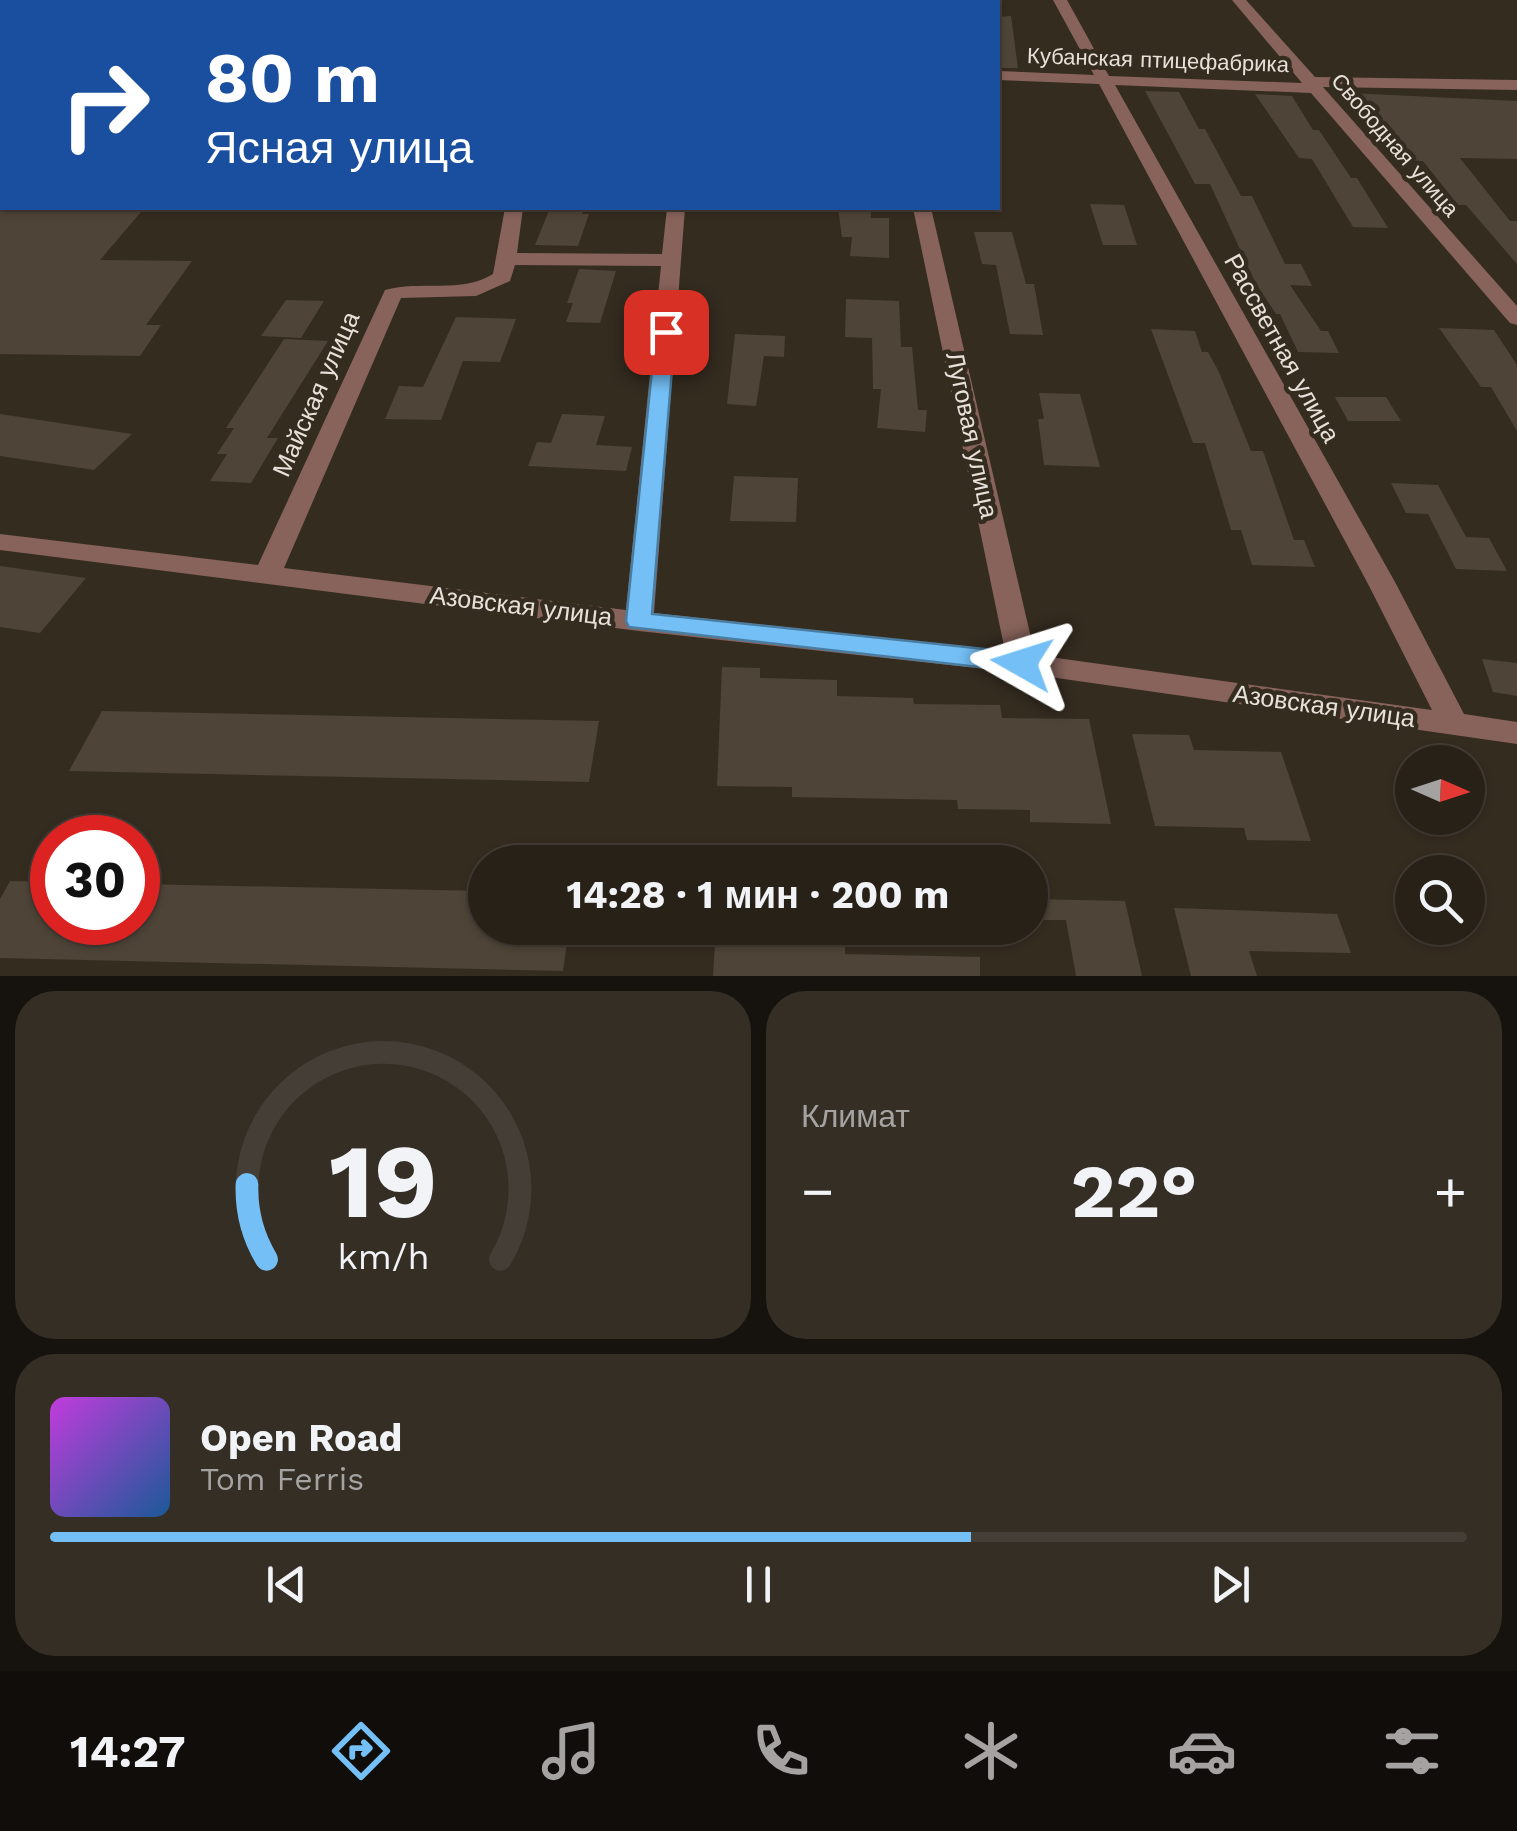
<!DOCTYPE html>
<html lang="ru">
<meta charset="utf-8">
<style>
body{margin:0;font-family:"Work Sans",sans-serif;background:#342e25;color:#f1f3f6;height:100vh;display:flex;flex-direction:column;font-size:38px;white-space:nowrap}
*{box-sizing:border-box;margin:0}
p{font-size:32px;color:#a5a3a2}
.icon{flex:none;width:55px;height:55px;fill:none;stroke:currentColor;stroke-width:2;stroke-linecap:round;stroke-linejoin:round}
.map{position:relative;height:976px;overflow:hidden}
.drawer{display:flex;flex-direction:column;gap:15px;padding:15px;background:#16120d;flex:1}
.drawer>*{flex:none}
.guide{position:absolute;left:0px;top:0px;width:1000px;height:210px;box-shadow:0 2px 8px #0004,0 0 0 2px #443e37;background:#1a4fa0;color:#fff;overflow:hidden}
.needle{width:65px;rotate:93deg}
.tools{position:absolute;left:1395px;top:745px;display:grid;gap:20px}
.tools a{display:grid;place-items:center;width:90px;height:90px;border-radius:50%;background:#282118;box-shadow:0 2px 8px #0004,0 0 0 2px #443e37;font-size:50px}
.speed{position:absolute;left:30px;top:815px;display:flex;gap:20px;font-size:50px;font-weight:700;text-align:center}
.speed>*{display:grid;place-content:center;width:130px;height:130px;border-radius:50%;background:#282118;box-shadow:0 2px 8px #0004,0 0 0 2px #443e37;line-height:1}
.speed .limit{border:15px solid #d22;background:#fff;color:#111}
.pin{position:absolute;display:grid;place-items:center;width:85px;height:85px;color:#fff;margin:-42px;border-radius:20px;box-shadow:0 5px 15px #0006}
.me{position:absolute;width:110px;margin:-55px;rotate:276deg;stroke-linejoin:round;filter:drop-shadow(0 0 8px #0008)}
.turn{display:flex;align-items:center;gap:35px;height:210px;padding:0 40px;font-size:45px}
.turn .icon{width:130px;height:130px;stroke-width:2.5}
.turn b{display:block;font-size:70px;line-height:85px}
.big{font-size:75px;font-weight:700;line-height:1.1}
.drawer .tile{flex:1;display:flex;flex-direction:column;justify-content:center;gap:15px;min-width:0;padding:0 35px;border-radius:40px;background:#342e25}
.drawer .dial{align-items:center;gap:0}
.dial svg{height:260px;overflow:visible;fill:none;stroke:#443e37;stroke-width:7;stroke-linecap:round;text-anchor:middle}
.dial text{fill:#f1f3f6;stroke:none}
.song{display:flex;align-items:center;gap:30px}
.cover{width:120px;height:120px;border-radius:15px;background:linear-gradient(135deg,hsl(290 70% 55%),hsl(210 70% 35%))}
.played{height:10px;border-radius:5px;background:linear-gradient(90deg,#74c0f6 65%,#443e37 65%)}
.keys{display:flex;justify-content:space-around;direction:ltr}
.heat{display:flex;justify-content:space-between;align-items:center;font-size:55px;direction:ltr}
.drawer .tiles{flex:1;display:grid;gap:15px;grid-template-columns:1fr 1fr}
.tile:last-child{grid-column:span 2}
.trip{position:absolute;left:468px;top:845px;width:580px;height:100px;border-radius:50px;background:#282118;box-shadow:0 2px 8px #0004,0 0 0 2px #443e37;font-weight:700;line-height:100px;text-align:center}
.tabs{display:flex;height:160px;justify-content:space-around;align-items:center;background:#100d0a;color:#a5a3a2}
.tabs .icon{width:70px;height:70px}
.tabs .selected{color:#74c0f6}
.tabs b{font-size:45px;color:#f1f3f6}
.map>svg:first-child{display:block}
.building{fill:#4e4437}
.lines{fill:none;stroke-linecap:round;stroke-linejoin:round}
.minor{fill:#87635b;fill-rule:evenodd}
.route{fill:#74c0f6;stroke:#4b7da0;stroke-width:2.5}
.labels{text-anchor:middle;dominant-baseline:central;stroke-width:9;stroke-linejoin:round;paint-order:stroke}
.far-street-label{font-size:22px;fill:#e7e1da;stroke:#352c20}
.street-label{font-size:25px;fill:#e7e1da;stroke:#352c20}
</style>
<div class="map">
<svg width="1517" height="976" viewBox="0 0 1517 976">
<rect width="100%" height="100%" fill="#352c20"/>
<!-- building -->
<path class="building" d="M 1011,16 L 1018,68 L 998,68 L 998,17 Z
M 1145,91 L 1179,92 L 1199,129 L 1205,129 L 1241,196 L 1252,196 L 1285,264 L 1301,264 L 1312,286 L 1290,285 L 1321,331 L 1328,331 L 1339,353 L 1298,352 L 1280,314 L 1276,314 L 1255,282 L 1210,184 L 1195,184 Z
M 1349,93 L 1517,101 L 1517,159 L 1460,158 L 1510,221 L 1517,221 L 1517,264 L 1466,205 L 1458,205 L 1423,161 L 1415,161 L 1385,122 L 1374,122 Z
M 1255,94 L 1292,96 L 1313,130 L 1319,130 L 1351,178 L 1357,178 L 1388,228 L 1353,227 L 1312,159 L 1299,158 Z
M 1090,204 L 1124,205 L 1137,245 L 1103,245 Z
M 550,208 L 584,208 L 582,214 L 589,214 L 578,246 L 535,245 Z
M 838,208 L 871,208 L 871,218 L 889,218 L 889,258 L 850,256 L 852,237 L 842,237 Z
M 0,210 L 141,212 L 100,260 L 192,261 L 146,325 L 161,325 L 140,356 L 0,354 Z
M 974,232 L 1012,232 L 1026,284 L 1034,284 L 1043,335 L 1010,334 L 996,265 L 982,264 Z
M 579,269 L 616,271 L 600,323 L 566,322 L 573,303 L 567,303 Z
M 846,299 L 899,301 L 901,347 L 912,347 L 918,410 L 927,410 L 925,432 L 877,428 L 881,389 L 873,389 L 872,338 L 845,337 Z
M 286,300 L 324,301 L 301,338 L 261,336 Z
M 456,317 L 516,319 L 500,362 L 463,361 L 441,420 L 385,419 L 399,386 L 423,387 Z
M 1439,328 L 1494,330 L 1517,365 L 1517,431 L 1491,387 L 1481,387 Z
M 1151,329 L 1195,331 L 1202,352 L 1208,352 L 1219,372 L 1251,451 L 1263,451 L 1294,540 L 1304,540 L 1315,567 L 1252,565 L 1241,530 L 1231,530 L 1205,443 L 1193,443 Z
M 735,334 L 785,336 L 784,357 L 764,356 L 756,406 L 727,404 Z
M 284,339 L 328,341 L 267,438 L 278,438 L 251,483 L 210,481 L 227,454 L 217,454 L 234,428 L 226,428 Z
M 1039,393 L 1080,394 L 1100,467 L 1044,465 L 1038,419 L 1044,419 Z
M 1335,397 L 1386,397 L 1401,421 L 1348,421 Z
M 0,414 L 132,434 L 94,470 L 0,456 Z
M 562,414 L 605,416 L 596,445 L 632,447 L 626,471 L 528,466 L 537,442 L 551,443 Z
M 734,476 L 798,478 L 796,522 L 730,521 Z
M 1391,483 L 1438,485 L 1466,537 L 1489,538 L 1507,571 L 1456,569 L 1428,514 L 1406,513 Z
M 0,566 L 86,578 L 40,633 L 0,627 Z
M 1482,659 L 1517,663 L 1517,696 L 1493,692 Z
M 722,667 L 760,668 L 760,678 L 837,680 L 837,696 L 913,698 L 914,704 L 1000,705 L 1002,718 L 1089,719 L 1111,824 L 1030,822 L 1030,810 L 958,809 L 957,800 L 792,797 L 792,787 L 717,786 Z
M 102,711 L 599,721 L 589,782 L 69,771 Z
M 1132,734 L 1189,735 L 1194,750 L 1281,752 L 1311,841 L 1247,840 L 1244,828 L 1155,826 Z
M 10,881 L 52,882 L 52,922 L 138,922 L 138,884 L 485,891 L 485,928 L 569,928 L 563,971 L 0,958 L 0,899 Z
M 1030,899 L 1125,901 L 1142,976 L 1076,976 L 1066,920 L 1030,920 Z
M 1174,908 L 1337,914 L 1351,953 L 1249,951 L 1257,976 L 1191,976 Z
M 715,943 L 845,946 L 845,954 L 980,957 L 980,976 L 713,976 Z"/>
<g class="lines">
<!-- minor -->
<path class="minor" d="M 1053,0 L 1067,0 L 1109,76 L 1302,83 L 1232,0 L 1246,0 L 1315,77 L 1517,80 L 1517,90 L 1323,87 L 1517,306 L 1517,325 L 1510,323 L 1311,93 L 1115,85 L 1395,582 L 1464,714 L 1517,722 L 1517,744 L 1022,673 L 639,631 L 0,550 L 0,534 L 258,565 L 385,290 C 420,280 462,294 493,274 L 505,208 L 523,208 L 517,253 L 662,254 L 667,208 L 685,208 L 654,613 L 1005,651 L 913,208 L 931,208 L 1035,655 L 1432,710 L 1367,582 L 1099,84 L 998,80 L 998,71 L 1094,75 ZM 515,265 L 661,266 L 626,610 L 284,568 L 401,298 L 476,296 L 510,281 Z"/>
</g>
<!-- route -->
<path class="route" d="M 666,326 L 675,332 L 652,614 L 1022,653 L 1031,656 L 1035,663 L 1031,669 L 1022,672 L 629,627 L 626,621 L 656,332 Z"/>
<g class="labels">
<!-- far-street labels -->
<g class="far-street-label">
<text transform="translate(1158 60) rotate(2)">Кубанская птицефабрика</text>
<text transform="translate(1395 145) rotate(49)">Свободная улица</text>
</g>
<!-- street labels -->
<g class="street-label">
<text transform="translate(1282 348) rotate(61)">Рассветная улица</text>
<text transform="translate(316 394) rotate(-66)">Майская улица</text>
<text transform="translate(972 435) rotate(78)">Луговая улица</text>
<text transform="translate(521 606) rotate(7)">Азовская улица</text>
<text transform="translate(1324 706) rotate(8)">Азовская улица</text>
</g>
</g>
</svg>
<div class="tools">
<a><svg class="needle" viewBox="-14 -14 28 28"><path d="M0-13l5 13h-10z" fill="#e53935"/><path d="M0 13l5-13h-10z" fill="#a5a3a2"/></svg></a>
<a><svg class="icon" aria-label="search" viewBox="0 0 24 24"><circle cx="10" cy="10" r="6"/><path d="M15 15l6 6"/></svg></a>
</div>
<div class="speed"><div class="limit">30</div></div>
<div class="pin" style="left:666px;top:332px;background:#d93025"><svg class="icon" aria-label="arrive" viewBox="0 0 24 24"><path d="M6 21V4h12l-3 4 3 4H6"/></svg></div>
<svg class="me" style="left:1022px;top:663px" viewBox="-20 -20 40 40"><path d="M0-17L14 15 0 8-14 15z" fill="#74c0f6" stroke="#fff" stroke-width="4"/></svg>
<div class="trip">14:28 · 1 мин · 200 m</div>
<div class="guide">
<div class="turn"><svg class="icon" aria-label="right" viewBox="0 0 24 24"><path d="M7 20v-9h11M14 6l5 5-5 5"/></svg><div><b>80 m</b>Ясная улица</div></div>
</div>
</div>
<section class="drawer">
<div class="tiles">
<div class="tile dial"><svg viewBox="0 0 100 80">
<path d="M14 69A42 42 0 1 1 86 69"/>
<path d="M14 69A42 42 0 0 1 8 46" stroke="#74c0f6"/>
<text x="50" y="56" font-size="32" font-weight="700">19</text>
<text x="50" y="72" font-size="11">km/h</text>
</svg></div>
<div class="tile"><p>Климат</p>
<div class="heat"><a>−</a><b class="big">22°</b><a>+</a></div>
</div>
<div class="tile">
<div class="song"><i class="cover"></i><div><b>Open Road</b><p>Tom Ferris</p></div></div>
<div class="played"></div>
<div class="keys"><svg class="icon" aria-label="previous" viewBox="0 0 24 24"><path d="M18 5L8 12l10 7zM5 5v14"/></svg><svg class="icon" aria-label="pause" viewBox="0 0 24 24"><path d="M8 5v14M16 5v14"/></svg><svg class="icon" aria-label="next" viewBox="0 0 24 24"><path d="M6 5l10 7-10 7zM19 5v14"/></svg></div>
</div>
</div>
</section>
<nav class="tabs">
<b>14:27</b>
<svg class="icon selected" aria-label="directions" viewBox="0 0 24 24"><path d="M12 3l9 9-9 9-9-9zM9 14v-3h6M13 9l2 2-2 2"/></svg>
<svg class="icon" aria-label="music" viewBox="0 0 24 24"><path d="M9 18V5l10-2v13"/><circle cx="6" cy="18" r="3"/><circle cx="16" cy="16" r="3"/></svg>
<svg class="icon" aria-label="phone" viewBox="0 0 24 24"><path d="M5 4h4l2 5-3 2q2 4 5 5l2-3 5 2v4C11 20 4 13 5 4z"/></svg>
<svg class="icon" aria-label="climate" viewBox="0 0 24 24"><path d="M12 3v18M4 7l16 10M4 17L20 7"/></svg>
<svg class="icon" aria-label="car" viewBox="0 0 24 24"><path d="M5 17H2v-5l4-1 3-4h7l3 4 3 1v5h-3M9 17h6M6 11h13"/><circle cx="7" cy="17" r="2"/><circle cx="17" cy="17" r="2"/></svg>
<svg class="icon" aria-label="filters" viewBox="0 0 24 24"><path d="M4 7h16M4 17h16"/><circle cx="9" cy="7" r="2"/><circle cx="15" cy="17" r="2"/></svg>
</nav>
